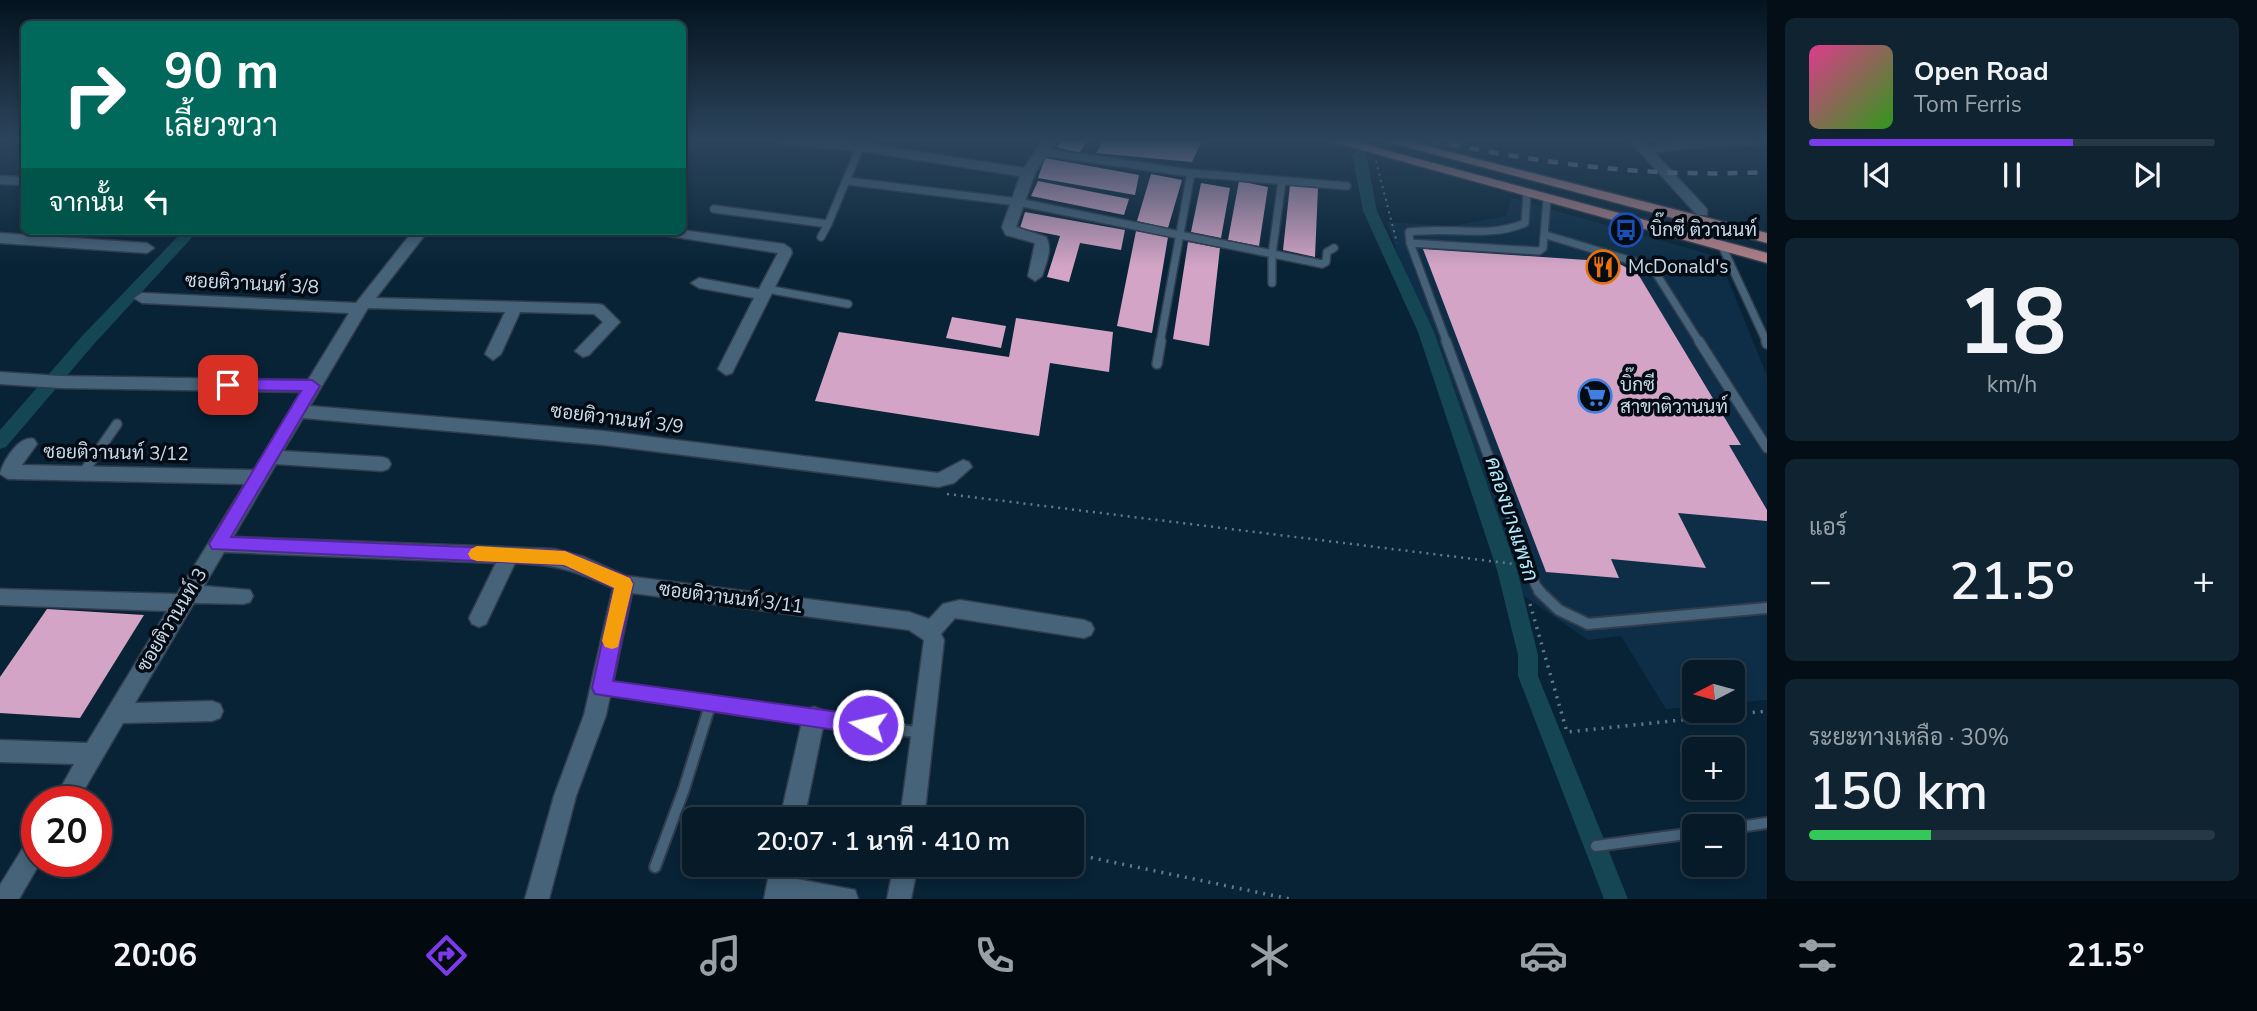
<!DOCTYPE html>
<html lang="th">
<meta charset="utf-8">
<style>
body{margin:0;font-family:"Nunito Sans",Sarabun,sans-serif;background:#0f2330;color:#f1f3f6;height:100vh;display:flex;flex-direction:column;font-size:26px;white-space:nowrap}
*{box-sizing:border-box;margin:0}
p{font-size:23px;color:#98a1a8}
.icon{flex:none;width:38px;height:38px;fill:none;stroke:currentColor;stroke-width:2;stroke-linecap:round;stroke-linejoin:round}
.map{position:relative;flex:1;overflow:hidden}
.details{display:flex;flex-direction:column;gap:18px;padding:18px;background:#030e16;width:490px}
.details>*{flex:none}
.banner{position:absolute;left:21px;top:21px;width:665px;height:214px;border-radius:10px;box-shadow:0 4px 10px #0003,0 0 0 2px #273845;background:#00695c;color:#fff;overflow:hidden}
.needle{width:46px;rotate:264deg}
.tools{position:absolute;left:1682px;top:660px;display:grid;gap:14px}
.tools a{display:grid;place-items:center;width:63px;height:63px;border-radius:10px;background:#061a28;box-shadow:0 4px 10px #0003,0 0 0 2px #273845;font-size:35px}
.speed{position:absolute;left:21px;top:786px;display:flex;gap:14px;font-size:35px;font-weight:700;text-align:center}
.speed>*{display:grid;place-content:center;width:91px;height:91px;border-radius:50%;background:#061a28;box-shadow:0 4px 10px #0003,0 0 0 2px #273845;line-height:1}
.speed .limit{border:10px solid #d22;background:#fff;color:#111}
.pin{position:absolute;display:grid;place-items:center;width:60px;height:60px;color:#fff;margin:-30px;border-radius:14px;box-shadow:0 4px 10px #0006}
.me{position:absolute;width:77px;margin:-38px;rotate:279deg;stroke-linejoin:round;filter:drop-shadow(0 0 5px #0008)}
.turn{display:flex;align-items:center;gap:24px;height:147px;padding:0 28px;font-size:32px}
.turn .icon{width:91px;height:91px;stroke-width:2.5}
.turn b{display:block;font-size:49px;line-height:60px}
.then{display:flex;align-items:center;height:66px;padding:0 28px;background:#0003;gap:14px;font-size:26px}
.big{font-size:52px;font-weight:600;line-height:1.1}
.details .tile{flex:1;display:flex;flex-direction:column;justify-content:center;gap:10px;min-width:0;padding:0 24px;border-radius:10px;background:#0f2330}
.details .dial{align-items:center;gap:0}
.dial b{font-size:91px;line-height:1}
.song{display:flex;align-items:center;gap:21px}
.cover{width:84px;height:84px;border-radius:10px;background:linear-gradient(135deg,hsl(330 70% 55%),hsl(110 70% 35%))}
.played{height:7px;border-radius:4px;background:linear-gradient(90deg,#7c3aed 65%,#273845 65%)}
.keys{display:flex;justify-content:space-around;direction:ltr}
.heat{display:flex;justify-content:space-between;align-items:center;font-size:38px;direction:ltr}
.charge{height:10px;border-radius:5px;background:linear-gradient(90deg,#34c759 30%,#273845 0)}
.trip{position:absolute;left:682px;top:807px;width:402px;height:70px;border-radius:10px;background:#061a28;box-shadow:0 4px 10px #0003,0 0 0 2px #273845;font-weight:600;line-height:70px;text-align:center}
.dock{display:flex;height:112px;justify-content:space-around;align-items:center;background:#020a10;color:#98a1a8}
.dock .icon{width:49px;height:49px}
.dock .current{color:#7c3aed}
.dock b{font-size:32px;color:#f1f3f6}
main{display:flex;flex:1;min-height:0}
.map>svg:first-child{display:block}
.built{fill:#0d2e46}
.lines{fill:none;stroke-linecap:round;stroke-linejoin:round}
.canal{fill:#144653;fill-rule:evenodd}
.building{fill:#d3a4c5}
.service-far2-casing{stroke:#313d4d;stroke-width:10}
.service-far1-casing{stroke:#313d4d;stroke-width:12}
.service-casing{stroke:#313d4d;stroke-width:14}
.minor-casing{stroke:#313d4d;stroke-width:3}
.primary-casing{stroke:#313d4d;stroke-width:3}
.path-far2{stroke:#647a8a;stroke-width:2;stroke-dasharray:2 4.5;stroke-linecap:butt}
.path-far1{stroke:#647a8a;stroke-width:2.5;stroke-dasharray:2 5;stroke-linecap:butt}
.path{stroke:#647a8a;stroke-width:3.5;stroke-dasharray:2 6;stroke-linecap:butt}
.service-far2{stroke:#476379;stroke-width:7}
.service-far1{stroke:#476379;stroke-width:9}
.service{stroke:#476379;stroke-width:10}
.minor{fill:#476379;fill-rule:evenodd}
.primary{fill:#b28086;fill-rule:evenodd}
.rail{stroke:#7c909f;stroke-width:4.5;stroke-dasharray:10 10;stroke-linecap:butt}
.route{fill:#7c3aed;stroke:#51269a;stroke-width:2}
.slow{fill:#f59e0b}
.labels{text-anchor:middle;dominant-baseline:central;stroke-width:7;stroke-linejoin:round;paint-order:stroke}
.poi-label{font-size:19px;fill:#cbdae7;stroke:#030b14;text-anchor:start}
.street-label{font-size:19px;fill:#cbdae7;stroke:#030b14}
.water-label{font-size:21px;font-style:italic;fill:#b4ebfc;stroke:#030b14}
</style>
<main>
<div class="map">
<svg width="1767" height="899" viewBox="0 0 1767 899">
<rect width="100%" height="100%" fill="#082336"/>
<!-- built -->
<path class="built" d="M 1511,198 L 1719,257 L 1767,376 L 1767,700 L 1733,703 L 1732,672 L 1694,672 L 1694,707 L 1666,709 L 1621,636 L 1588,640 L 1524,596 L 1487,523 L 1387,222 L 1452,226 L 1506,216 Z"/>
<g class="lines">
<!-- canal -->
<path class="canal" d="M 1359,150 L 1366,154 L 1377,211 L 1434,332 L 1517,570 L 1538,655 L 1538,676 L 1628,899 L 1604,899 L 1518,676 L 1518,655 L 1497,570 L 1418,332 L 1363,211 L 1352,154 Z
M 183,231 L 198,231 L 94,344 L 6,447 L 0,449 L 0,430 L 82,336 Z"/>
</g>
<!-- building -->
<path class="building" d="M 1062,140 L 1088,140 L 1079,153 L 1057,147 Z
M 1104,140 L 1202,140 L 1192,162 L 1096,153 Z
M 1045,158 L 1139,175 L 1135,195 L 1038,178 Z
M 1151,174 L 1182,180 L 1168,228 L 1137,221 Z
M 1038,181 L 1129,199 L 1124,215 L 1031,196 Z
M 1239,181 L 1268,187 L 1259,246 L 1228,240 Z
M 1201,183 L 1230,188 L 1221,238 L 1191,232 Z
M 1290,185 L 1318,188 L 1315,257 L 1283,250 Z
M 1025,212 L 1125,230 L 1121,250 L 1080,243 L 1069,282 L 1047,277 L 1060,236 L 1020,228 Z
M 1136,231 L 1168,237 L 1152,333 L 1117,326 Z
M 1188,242 L 1220,248 L 1209,346 L 1173,339 Z
M 1423,249 L 1616,262 L 1638,274 L 1741,445 L 1729,445 L 1767,510 L 1767,521 L 1678,513 L 1706,568 L 1611,559 L 1619,578 L 1546,572 Z
M 952,317 L 1006,326 L 1001,348 L 946,338 Z
M 1016,318 L 1113,332 L 1109,372 L 1050,363 L 1039,436 L 815,401 L 839,332 L 1009,357 Z
M 47,609 L 144,615 L 80,718 L 0,713 L 0,677 Z"/>
<g class="lines">
<defs>
<path id="service-far2" d="M 1042,152 L 1191,173 L 1347,186
M 847,181 L 1018,202 L 1322,264 L 1326,262 L 1327,252 L 1334,248
M 1527,193 L 1525,223 C 1488,239 1448,226 1409,232 L 1410,243 L 1539,251 L 1543,248 L 1547,199
M 714,209 L 828,224 L 860,147
M 1546,235 L 1652,267 L 1700,343
M 821,237 L 828,224
M 1410,243 L 1447,343
M 1722,246 L 1767,343
M 1272,283 L 1272,254 L 1282,181
M 767,289 L 848,304
M 1160,343 L 1191,173"/>
<path id="service-far1" d="M 1446,341 L 1536,586 L 1541,592
M 1699,341 L 1767,448
M 1766,341 L 1767,344
M 1157,364 L 1161,341
M 83,473 L 117,424"/>
<path id="service" d="M 1539,591 L 1559,610 L 1588,624 L 1767,608
M 602,688 L 922,733
M 1732,828 L 1767,823
M 1596,846 L 1694,833
M 655,867 L 684,789 L 711,702"/>
<path id="minor" d="M 779,140 L 860,143 L 1024,168 L 1043,140 L 1056,140 L 1035,173 L 1016,227 L 1046,237 C 1053,249 1046,263 1042,276 L 1035,281 L 1028,276 L 1035,243 L 1006,235 L 1002,227 L 1020,176 L 860,151 L 785,144 Z
M 1629,140 L 1642,140 L 1648,147 L 1687,140 L 1763,140 L 1757,144 L 1688,148 L 1655,153 L 1707,209 L 1707,215 L 1697,215 Z
M 0,176 L 24,177 L 24,185 L 0,184 Z
M 682,230 L 784,244 L 791,249 L 792,253 L 732,373 L 726,375 L 718,369 L 754,298 L 699,288 L 691,283 L 699,278 L 759,289 L 778,253 L 662,235 L 655,231 Z
M 413,231 L 428,231 L 376,298 L 598,304 L 603,305 L 620,322 L 589,355 L 583,357 L 575,351 L 603,322 L 594,314 L 520,312 L 501,354 L 493,360 L 485,354 L 505,312 L 368,308 L 310,406 L 604,431 L 938,473 L 963,460 L 969,462 L 972,467 L 954,483 L 938,487 L 604,445 L 303,418 L 283,451 L 382,457 L 388,459 L 391,464 L 388,469 L 382,471 L 276,464 L 233,537 L 554,549 L 584,557 L 626,576 L 909,612 L 929,619 L 943,604 L 960,600 L 1084,620 L 1091,623 L 1094,629 L 1091,635 L 1084,638 L 955,618 L 941,634 L 944,640 L 924,819 L 900,819 L 924,640 L 909,630 L 632,593 L 606,715 L 576,796 L 549,899 L 525,899 L 554,796 L 584,715 L 613,588 C 573,570 559,565 515,563 L 486,624 L 479,627 L 472,624 L 469,618 L 496,563 L 224,552 L 204,586 L 250,590 L 253,596 L 250,602 L 243,604 L 194,603 L 135,703 L 212,701 L 220,704 L 223,711 L 220,718 L 212,721 L 123,723 L 77,802 L 53,802 L 74,764 L 0,762 L 0,740 L 87,743 L 167,611 L 0,605 L 0,589 L 177,594 L 245,484 L 8,479 L 0,474 C 3,461 19,435 34,439 L 37,444 L 22,465 L 254,470 L 301,392 L 60,388 L 0,384 L 0,372 L 60,376 L 308,380 L 349,313 L 142,303 L 134,298 L 142,293 L 356,303 Z
M 0,233 L 147,243 L 154,248 L 147,253 L 0,243 Z
M 814,707 L 822,710 L 825,717 L 804,819 L 780,819 L 803,717 L 806,710 Z
M 37,834 L 37,861 L 41,861 L 19,899 L 0,899 L 0,885 L 29,838 Z
M 771,864 L 795,864 L 792,878 L 855,890 L 858,899 L 764,899 Z
M 894,864 L 918,864 L 911,899 L 887,899 Z"/>
<path id="primary" d="M 1326,140 L 1348,140 L 1767,253 L 1767,263 Z
M 1381,140 L 1403,140 L 1767,233 L 1767,243 Z"/>
</defs>
<!-- service-far2 casing -->
<use href="#service-far2" class="service-far2-casing"/>
<!-- service-far1 casing -->
<use href="#service-far1" class="service-far1-casing"/>
<!-- service casing -->
<use href="#service" class="service-casing"/>
<!-- minor casing -->
<use href="#minor" class="minor-casing"/>
<!-- primary casing -->
<use href="#primary" class="primary-casing"/>
<!-- path-far2 -->
<path class="path-far2" d="M 1376,161 L 1397,243"/>
<!-- path-far1 -->
<path class="path-far1" d="M 947,494 L 1514,564"/>
<!-- path -->
<path class="path" d="M 1530,604 L 1567,732 L 1767,711
M 1083,856 L 1290,899"/>
<!-- service-far2 -->
<use href="#service-far2" class="service-far2"/>
<!-- service-far1 -->
<use href="#service-far1" class="service-far1"/>
<!-- service -->
<use href="#service" class="service"/>
<!-- minor -->
<use href="#minor" class="minor"/>
<!-- primary -->
<use href="#primary" class="primary"/>
<!-- rail -->
<path class="rail" d="M 1430,140 C 1542,164 1652,178 1767,172"/>
</g>
<!-- sky -->
<linearGradient id="sky" x2="0" y2="1"><stop stop-color="#04131e"/><stop offset="0.53" stop-color="#2c455d"/><stop offset="1" stop-color="#2c455d" stop-opacity="0"/></linearGradient>
<rect width="1767" height="266" fill="url(#sky)"/>
<!-- route -->
<path class="route" d="M 228,379 L 312,380 L 320,386 L 231,537 L 565,551 L 630,578 L 633,584 L 613,681 L 868,716 L 875,719 L 878,725 L 875,732 L 868,735 L 595,694 L 592,688 L 614,588 L 564,565 L 212,549 L 209,544 L 212,539 L 301,391 L 228,390 L 221,385 Z"/>
<!-- slow -->
<path class="slow" d="M 477,546 L 565,551 L 630,578 L 633,584 L 618,647 L 612,649 L 605,647 L 602,641 L 614,588 L 564,565 L 477,561 L 471,559 L 468,554 L 471,549 Z"/>
<!-- icons -->
<defs>
<symbol id="bus-ring" viewBox="-11 -11 22 22"><circle r="9.5" fill="#030b14" stroke="#1a4fb4" stroke-width="1.5"/><path d="M-5-6H5V4H4V6H2V4H-2V6H-4V4H-5ZM-3.5-4V0h7V-4ZM-3.5 1.2v1.5H-2V1.2ZM2 1.2v1.5H3.5V1.2Z" fill="#1a4fb4"/></symbol>
<symbol id="restaurant-ring" viewBox="-11 -11 22 22"><circle r="9.5" fill="#030b14" stroke="#e8710a" stroke-width="1.5"/><path d="M-5-6h1v4h1v-4h1v4h1v-4h1v5L-1.5 .5V6h-2V.5L-5-1ZM5-6V6H3V1.5H1.5Q1.5-4 5-6Z" fill="#e8710a"/></symbol>
<symbol id="supermarket-ring" viewBox="-11 -11 22 22"><circle r="9.5" fill="#030b14" stroke="#3f7fe0" stroke-width="1.5"/><path d="M-6-5.5h2.5l.6 2H6L4.5 2H-2.5L-4.4-4H-6ZM-1.5 3.2a1.3 1.3 0 1 0 .1 0ZM3 3.2a1.3 1.3 0 1 0 .1 0Z" fill="#3f7fe0"/></symbol>
</defs>
<g fill-rule="evenodd">
<use href="#bus-ring" x="1607" y="211" width="38" height="38"/>
<use href="#restaurant-ring" x="1584" y="248" width="38" height="38"/>
<use href="#supermarket-ring" x="1576" y="377" width="38" height="38"/>
</g>
<g class="labels">
<!-- poi labels -->
<g class="poi-label">
<text x="1650" y="230">บิ๊กซี ติวานนท์</text>
<text x="1628" y="267">McDonald's</text>
<text x="1620" y="385">บิ๊กซี<tspan x="1620" dy="22">สาขาติวานนท์</tspan></text>
</g>
<!-- street labels -->
<g class="street-label">
<text transform="translate(252 284) rotate(3)">ซอยติวานนท์ 3/8</text>
<text transform="translate(617 419) rotate(7)">ซอยติวานนท์ 3/9</text>
<text transform="translate(116 453) rotate(1)">ซอยติวานนท์ 3/12</text>
<text transform="translate(731 598) rotate(7)">ซอยติวานนท์ 3/11</text>
<text transform="translate(172 620) rotate(-59)">ซอยติวานนท์ 3</text>
</g>
<!-- water labels -->
<g class="water-label">
<text transform="translate(1512 519) rotate(72)">คลองบางแพรก</text>
</g>
</g>
</svg>
<div class="tools">
<a><svg class="needle" viewBox="-14 -14 28 28"><path d="M0-13l5 13h-10z" fill="#e53935"/><path d="M0 13l5-13h-10z" fill="#98a1a8"/></svg></a>
<a>+</a>
<a>−</a>
</div>
<div class="speed"><div class="limit">20</div></div>
<div class="pin" style="left:228px;top:385px;background:#d93025"><svg class="icon" aria-label="arrive" viewBox="0 0 24 24"><path d="M6 21V4h12l-3 4 3 4H6"/></svg></div>
<svg class="me" style="left:868px;top:725px" viewBox="-20 -20 40 40"><circle r="17" fill="#7c3aed" stroke="#fff" stroke-width="3"/><path d="M0-11L8 9 0 5-8 9z" fill="#fff"/></svg>
<div class="trip">20:07 · 1 นาที · 410 m</div>
<div class="banner">
<div class="turn"><svg class="icon" aria-label="right" viewBox="0 0 24 24"><path d="M7 20v-9h11M14 6l5 5-5 5"/></svg><div><b>90 m</b>เลี้ยวขวา</div></div>
<div class="then">จากนั้น<svg class="icon" aria-label="left" viewBox="0 0 24 24"><path d="M17 20v-9H6M10 6l-5 5 5 5"/></svg></div>
</div>
</div>
<section class="details">
<div class="tile">
<div class="song"><i class="cover"></i><div><b>Open Road</b><p>Tom Ferris</p></div></div>
<div class="played"></div>
<div class="keys"><svg class="icon" aria-label="previous" viewBox="0 0 24 24"><path d="M18 5L8 12l10 7zM5 5v14"/></svg><svg class="icon" aria-label="pause" viewBox="0 0 24 24"><path d="M8 5v14M16 5v14"/></svg><svg class="icon" aria-label="next" viewBox="0 0 24 24"><path d="M6 5l10 7-10 7zM19 5v14"/></svg></div>
</div>
<div class="tile dial"><b>18</b><p>km/h</p></div>
<div class="tile"><p>แอร์</p>
<div class="heat"><a>−</a><b class="big">21.5°</b><a>+</a></div>
</div>
<div class="tile"><p>ระยะทางเหลือ · 30%</p><b class="big">150 km</b><div class="charge"></div></div>
</section>
</main>
<nav class="dock">
<b>20:06</b>
<svg class="icon current" aria-label="directions" viewBox="0 0 24 24"><path d="M12 3l9 9-9 9-9-9zM9 14v-3h6M13 9l2 2-2 2"/></svg>
<svg class="icon" aria-label="music" viewBox="0 0 24 24"><path d="M9 18V5l10-2v13"/><circle cx="6" cy="18" r="3"/><circle cx="16" cy="16" r="3"/></svg>
<svg class="icon" aria-label="phone" viewBox="0 0 24 24"><path d="M5 4h4l2 5-3 2q2 4 5 5l2-3 5 2v4C11 20 4 13 5 4z"/></svg>
<svg class="icon" aria-label="climate" viewBox="0 0 24 24"><path d="M12 3v18M4 7l16 10M4 17L20 7"/></svg>
<svg class="icon" aria-label="car" viewBox="0 0 24 24"><path d="M5 17H2v-5l4-1 3-4h7l3 4 3 1v5h-3M9 17h6M6 11h13"/><circle cx="7" cy="17" r="2"/><circle cx="17" cy="17" r="2"/></svg>
<svg class="icon" aria-label="filters" viewBox="0 0 24 24"><path d="M4 7h16M4 17h16"/><circle cx="9" cy="7" r="2"/><circle cx="15" cy="17" r="2"/></svg>
<b>21.5°</b>
</nav>
